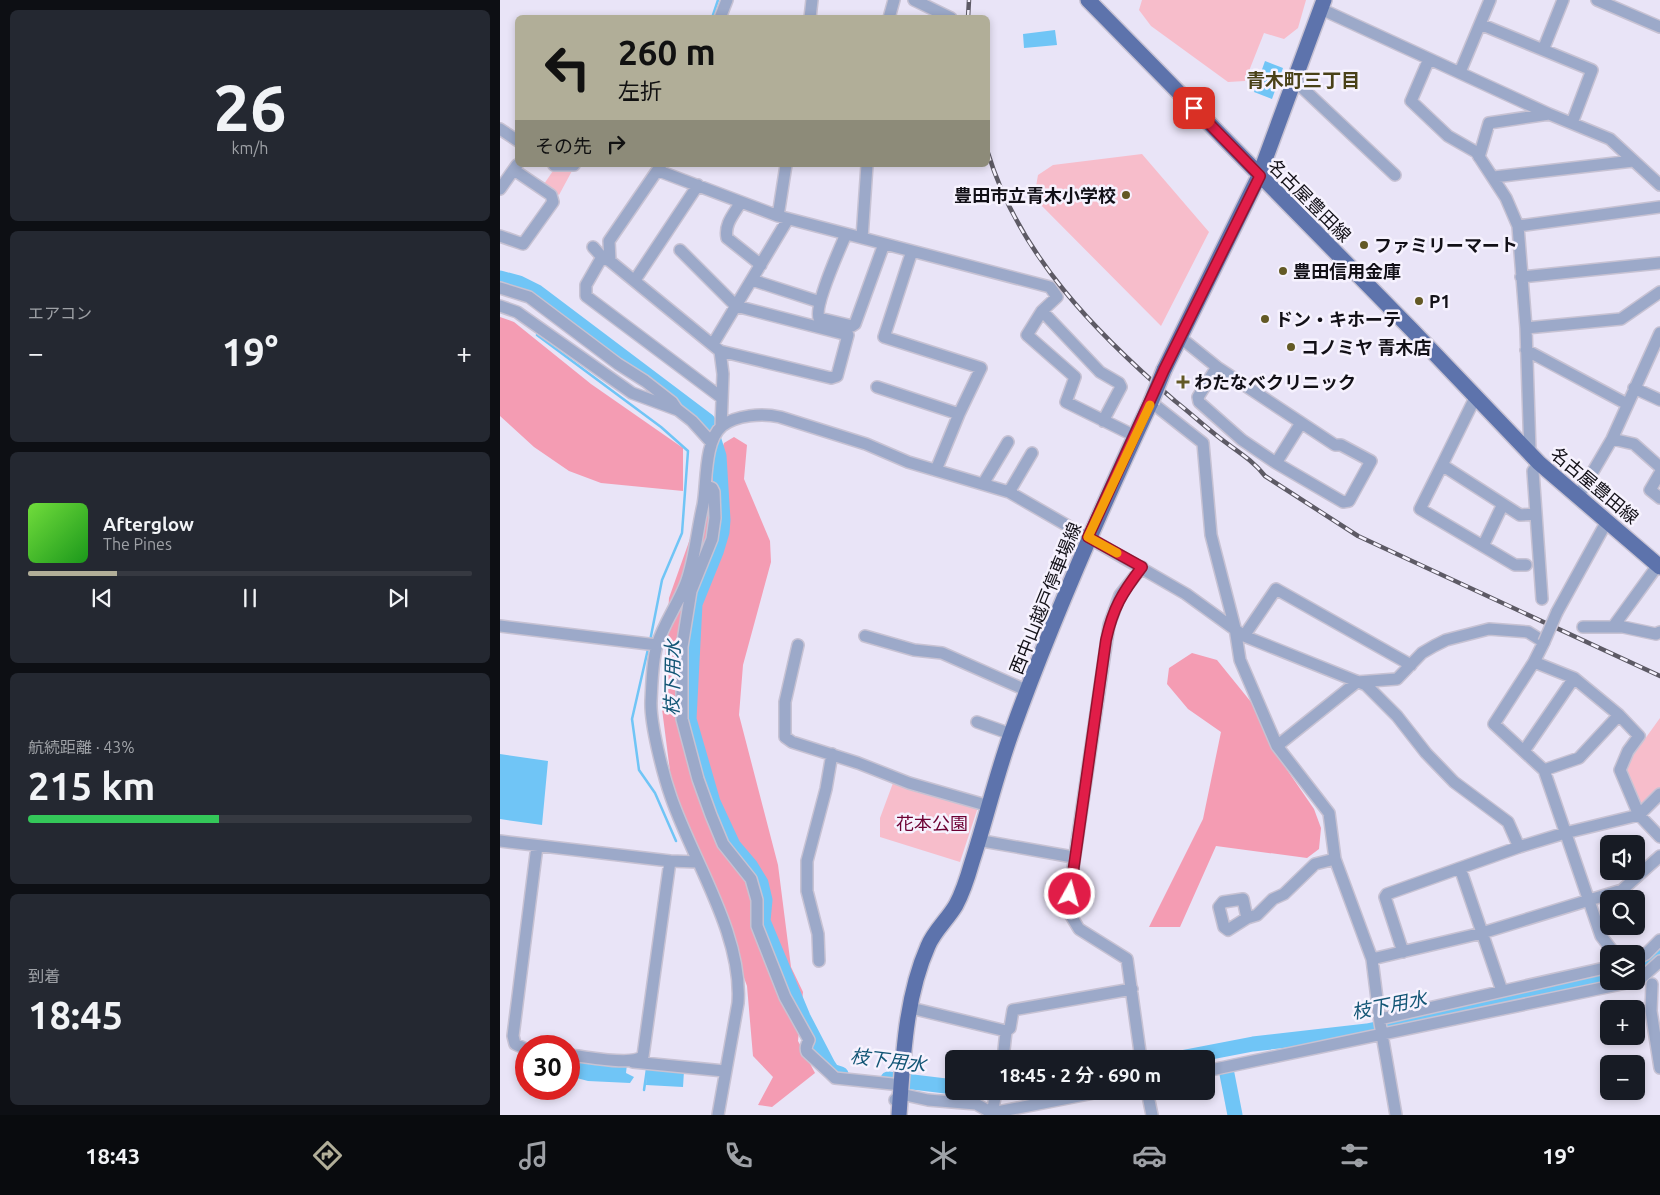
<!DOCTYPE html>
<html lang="ja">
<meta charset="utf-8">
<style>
body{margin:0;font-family:Ubuntu,"Noto Sans JP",sans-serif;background:#242831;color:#f1f3f6;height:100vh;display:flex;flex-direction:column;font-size:19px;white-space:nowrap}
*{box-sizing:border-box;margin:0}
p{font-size:16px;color:#9ea1a6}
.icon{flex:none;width:28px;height:28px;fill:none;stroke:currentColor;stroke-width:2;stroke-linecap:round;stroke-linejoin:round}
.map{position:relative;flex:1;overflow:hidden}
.side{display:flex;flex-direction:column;gap:10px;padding:10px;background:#0d0f14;width:500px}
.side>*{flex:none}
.hud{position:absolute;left:15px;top:15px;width:475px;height:152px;border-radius:8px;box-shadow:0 2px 8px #0003;background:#b1ae98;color:#111;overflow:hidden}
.buttons{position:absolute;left:1100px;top:835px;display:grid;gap:10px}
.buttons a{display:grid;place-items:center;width:45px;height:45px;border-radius:8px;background:#171b24;box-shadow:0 2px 8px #0003;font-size:25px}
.speed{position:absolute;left:15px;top:1035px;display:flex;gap:10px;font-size:25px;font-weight:700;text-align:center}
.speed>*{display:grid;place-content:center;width:65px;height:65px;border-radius:50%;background:#171b24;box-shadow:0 2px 8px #0003;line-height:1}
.speed .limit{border:8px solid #d22;background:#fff;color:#111}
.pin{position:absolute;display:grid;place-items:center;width:42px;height:42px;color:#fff;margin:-21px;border-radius:10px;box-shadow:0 2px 8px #0006}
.me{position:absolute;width:55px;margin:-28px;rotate:7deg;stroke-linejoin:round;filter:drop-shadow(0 0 4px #0008)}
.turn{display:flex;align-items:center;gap:18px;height:105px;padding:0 20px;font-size:22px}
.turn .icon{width:65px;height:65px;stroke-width:2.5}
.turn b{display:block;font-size:35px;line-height:42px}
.then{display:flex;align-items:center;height:48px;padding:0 20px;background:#0003;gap:10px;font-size:19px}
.big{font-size:38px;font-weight:600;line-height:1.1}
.side .widget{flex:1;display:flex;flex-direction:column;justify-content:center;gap:8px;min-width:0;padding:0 18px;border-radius:8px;background:#242831}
.side .dial{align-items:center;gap:0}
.dial b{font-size:65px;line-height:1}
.song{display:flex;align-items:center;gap:15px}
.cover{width:60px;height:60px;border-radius:8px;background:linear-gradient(135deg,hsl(100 70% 55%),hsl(120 70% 35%))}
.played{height:5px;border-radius:2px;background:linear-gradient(90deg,#b1ae98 20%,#363941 20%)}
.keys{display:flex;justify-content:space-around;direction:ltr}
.heat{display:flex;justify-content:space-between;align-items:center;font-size:28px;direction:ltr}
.charge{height:8px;border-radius:4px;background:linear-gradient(90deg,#34c759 43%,#363941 0)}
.trip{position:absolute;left:445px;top:1050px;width:270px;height:50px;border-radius:8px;background:#171b24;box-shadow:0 2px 8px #0003;font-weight:600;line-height:50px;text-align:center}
.tab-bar{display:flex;height:80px;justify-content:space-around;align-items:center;background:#090b0e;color:#9ea1a6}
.tab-bar .icon{width:35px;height:35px}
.tab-bar .selected{color:#b1ae98}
.tab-bar b{font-size:22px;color:#f1f3f6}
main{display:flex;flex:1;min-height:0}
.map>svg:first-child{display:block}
.green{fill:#f7bdcb}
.forest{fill:#f49cb3}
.water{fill:#70c5f6}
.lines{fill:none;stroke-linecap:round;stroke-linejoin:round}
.stream{stroke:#70c5f6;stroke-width:2.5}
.river{stroke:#70c5f6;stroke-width:15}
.minor-casing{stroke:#c7c2d3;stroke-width:14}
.major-casing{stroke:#c7c2d3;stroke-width:18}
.minor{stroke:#9ca9c9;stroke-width:11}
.major{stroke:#5d73ac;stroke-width:15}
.rail-casing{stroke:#5d5a65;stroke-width:4.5}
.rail{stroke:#f6f2fe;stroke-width:2.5;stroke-dasharray:8;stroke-linecap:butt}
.minor-bridge-casing{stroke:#c7c2d3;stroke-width:14;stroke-linecap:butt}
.major-bridge-casing{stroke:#c7c2d3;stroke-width:18;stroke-linecap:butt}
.minor-bridge{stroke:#9ca9c9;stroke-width:11}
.major-bridge{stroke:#5d73ac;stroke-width:15}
.route-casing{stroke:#92132f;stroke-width:12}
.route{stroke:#e11d48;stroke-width:9}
.slow{stroke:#f59e0b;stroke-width:9}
.poi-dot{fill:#635925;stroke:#f6f2fe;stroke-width:2}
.labels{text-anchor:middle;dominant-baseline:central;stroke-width:5;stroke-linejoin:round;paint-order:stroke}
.poi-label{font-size:18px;font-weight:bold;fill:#121017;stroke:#f6f2fe;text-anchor:start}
.street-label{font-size:18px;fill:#121017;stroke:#f6f2fe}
.park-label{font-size:18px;fill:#6d0133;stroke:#f6f2fe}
.neighbourhood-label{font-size:19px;font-weight:bold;fill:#494117;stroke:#f6f2fe}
.water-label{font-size:19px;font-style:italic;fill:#125575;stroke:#f6f2fe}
</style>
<main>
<section class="side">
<div class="widget dial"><b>26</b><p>km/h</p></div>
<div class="widget"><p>エアコン</p>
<div class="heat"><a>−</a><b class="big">19°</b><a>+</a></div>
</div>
<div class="widget">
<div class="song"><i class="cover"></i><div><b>Afterglow</b><p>The Pines</p></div></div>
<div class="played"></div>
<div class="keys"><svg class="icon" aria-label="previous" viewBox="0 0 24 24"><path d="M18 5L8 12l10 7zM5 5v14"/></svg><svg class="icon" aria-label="pause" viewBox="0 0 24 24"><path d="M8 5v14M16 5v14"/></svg><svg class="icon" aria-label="next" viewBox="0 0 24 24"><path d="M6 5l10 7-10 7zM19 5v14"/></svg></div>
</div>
<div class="widget"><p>航続距離 · 43%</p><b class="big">215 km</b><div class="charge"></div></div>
<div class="widget"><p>到着</p><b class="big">18:45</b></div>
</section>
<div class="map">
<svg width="1160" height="1115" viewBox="0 0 1160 1115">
<rect width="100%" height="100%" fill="#e9e4f7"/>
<!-- green -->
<path class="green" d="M 642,0 L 806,0 L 798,28 L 784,39 L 764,33 L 745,81 L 728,82 L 651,26 L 639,10 Z
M 642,154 L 709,232 L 661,326 L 534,198 L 538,175 L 553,165 Z
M 55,168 L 73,169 L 59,195 L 44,184 Z
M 1160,718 L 1160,788 L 1140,808 L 1124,768 Z
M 393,783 L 478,807 L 460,862 L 380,837 L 380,818 Z"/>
<!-- forest -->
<path class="forest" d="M 0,317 L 14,322 L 91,384 L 183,448 L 183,491 L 101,483 L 69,471 L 34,447 L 0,416 Z
M 234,437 L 247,445 L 244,479 L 270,541 L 271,562 L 243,665 L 239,715 L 278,865 L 291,967 L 303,992 L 298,1041 L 315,1073 L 272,1107 L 258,1105 L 273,1077 L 253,1056 L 247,986 L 171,779 L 162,709 L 169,598 L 224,443 Z
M 692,653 L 717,660 L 751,702 L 781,761 L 814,809 L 821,828 L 819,849 L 807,858 L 716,846 L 680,927 L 649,927 L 703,819 L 721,732 L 688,709 L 667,684 L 669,668 Z"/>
<!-- water -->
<path class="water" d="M 555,30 L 557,45 L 524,48 L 523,34 Z
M 765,61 L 783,68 L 772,99 L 754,92 Z
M 0,754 L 48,761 L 42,825 L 0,819 Z
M 69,1056 L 127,1064 L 126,1073 L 134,1077 L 130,1083 L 88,1081 L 69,1076 Z
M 147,1068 L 168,1072 L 184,1071 L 183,1087 L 146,1085 Z"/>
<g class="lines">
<!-- stream -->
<path class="stream" d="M 212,18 L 218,0
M 37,335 L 161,427 L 188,451 L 182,533 L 162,580 L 150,641
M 148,649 L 132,719 L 139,770 L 155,793 L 176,841
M 144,1090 L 147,1069"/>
<!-- river -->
<path class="river" d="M 0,278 L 19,283 L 37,292 L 208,421 L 219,456 L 223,520 L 222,532 L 216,552 L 195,604 L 189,719 L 213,802 L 233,845 L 250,865 L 261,883 L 265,900 L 263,921 L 303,1017 L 328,1065 L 332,1071 L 341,1074
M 1136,971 L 1160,956
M 675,1059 L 753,1044 L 867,1031 L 1109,980
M 727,1074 L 735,1115
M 388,1079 L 454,1087
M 481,1091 L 506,1091"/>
<defs>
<path id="minor" d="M 414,0 L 451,18
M 1097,0 L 1160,27
M 821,9 L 1049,114 L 1110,139 L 1160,185
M 220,18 L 227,0
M 310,18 L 312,0
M 389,18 L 394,0
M 980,24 L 1092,70 L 1072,123
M 1043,50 L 1063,0
M 929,59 L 911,101 L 948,136 L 976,152 L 1006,198 L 1018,226 L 1026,328 L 1030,453
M 960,72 L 990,0
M 795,81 L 895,175
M 0,129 L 18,141
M 979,157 L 989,123 L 1049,114
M 54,165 L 74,165
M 161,165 L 109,241 L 110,261 L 220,351 L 331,378 L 337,376 L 348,335 L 236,306 L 180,250
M 159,171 L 278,216 L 550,287 L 557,297 L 542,311 L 527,335 L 575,377 L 566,402 L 635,436
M 994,177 L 1133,161
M 0,189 L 17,165
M 241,202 C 234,214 224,224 227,238 L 261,265
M 278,216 L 286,165
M 1018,226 L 1160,207
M 346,234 C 340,248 314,306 319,318 L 352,326 L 355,324 L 384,244
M 0,236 L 23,244 L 53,202 L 51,195 L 14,170
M 362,238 L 367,165
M 93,247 L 102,257
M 412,251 L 384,337 L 481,368 L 459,414 L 436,470
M 110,261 L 102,257 L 86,285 L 86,296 L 222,398
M 1021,277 L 1160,263
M 135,280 L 198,185
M 252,280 L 320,302
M 0,288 L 29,297 L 118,364 L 145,381 L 172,402 L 176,408
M 0,306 L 17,312 L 132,393 L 178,410 L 192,421 L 211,442
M 542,311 L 600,372 L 619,383 L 621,387 L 603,421
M 1026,328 L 1121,319 L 1160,292
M 681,338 L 717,367 L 835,445 L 841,445 L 871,461 L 849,501 L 843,502 L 776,463 L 801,423
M 213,344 L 288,219
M 1026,350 L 1127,404
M 220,351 L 223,374 L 221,427
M 717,367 L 698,397 L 699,402 L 742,440 L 776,463
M 377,387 L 459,414
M 1134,388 L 1160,400
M 975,398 L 942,465 L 1020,515 L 1036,514
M 651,402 L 703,443 L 711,535 L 735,628 L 740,660 L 777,746 L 829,813 L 835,859 L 872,959 L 880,1023 L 896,1115
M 1112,439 L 1134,444 L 1160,467
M 1039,463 L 1033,471 L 1042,599
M 942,465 L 920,509 L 1015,565 L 1026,565
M 1160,473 L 1150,490 L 1160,498
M 483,484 L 508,442
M 207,486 L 212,488 L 214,492 L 215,518 L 212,539 L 191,591 L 182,647 L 182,719 L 198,779 L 211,815 L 223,844 L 251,879 L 257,900 L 257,926 L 285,997 L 309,1040 C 307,1044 305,1048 307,1052 C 309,1054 330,1073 335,1078 L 402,1085
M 509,492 L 532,453
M 1078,497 L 1112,439 L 1160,333
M 983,546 L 1003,504
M 1057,612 L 1106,523
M 0,626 L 157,645
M 1083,627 L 1123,627 L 1156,634 L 1160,632
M 1113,627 L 1158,565
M 365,636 L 414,650 L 442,653 L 528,691
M 744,636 L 776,589 L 911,665
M 298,645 L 285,702 L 285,737 L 292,742 L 358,763 L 409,783 L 489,806
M 1034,662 L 1074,678 L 1119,715 L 1079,758 L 1044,770
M 1119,715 L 1139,736 L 1128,751 L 1120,770 L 1139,815 L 1160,837
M 477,722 L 511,734
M 777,746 L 857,682 L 897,679 L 922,653 L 934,646 L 946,640 L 989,629 L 1028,632 L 1044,642 L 1034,662 L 994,724 L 1044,770 L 1101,936 L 1115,954
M 1024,751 L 1074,678
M 477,840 L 573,857
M 0,841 L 170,861 L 198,862
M 960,868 L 1002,991
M 747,918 L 728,930 L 724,927 L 719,907 L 723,902 L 743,899 L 747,918 L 757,915 L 773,899 L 784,894 L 815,864 L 835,859
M 903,952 L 885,897 L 887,894 L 1019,847 L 1065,833 L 1139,815 L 1160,794
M 872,959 L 982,933 L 1122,890 L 1160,856
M 1136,959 L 1146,954 L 1160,940
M 319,961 L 318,934 L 307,891 L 307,861 L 326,789 L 332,754
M 1138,981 L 1160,961
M 1152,984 L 1151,1011 L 1160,1068
M 411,1008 L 506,1031
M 880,1019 L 1109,967
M 26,1049 L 15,1044 L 13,1036 L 37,846
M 69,1055 C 85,1056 132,1067 143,1056 L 170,861
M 503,1059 L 506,1031 L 510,1028 L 513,1010 L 632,989
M 641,1059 L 627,959 L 579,929 L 567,909 L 609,625 L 620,595 L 642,567
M 133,1062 L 224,1071
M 706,1071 L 1136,981
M 647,1091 L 652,1115
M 395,1100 L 401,1094 L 428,1100 L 476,1104 L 492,1113 L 604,1091
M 218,1115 L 238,1003 C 243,935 193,861 171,797 C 163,774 150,724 151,701 C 152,683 152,662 157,645 C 164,623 178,604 186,583 C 195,559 197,530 203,505 C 207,484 204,441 222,426 C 236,415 262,413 280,417 L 366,444 L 408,462 L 509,492 L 686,594 L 744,636 L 866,685 L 897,716 L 926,753 L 954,782 L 1008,822 L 1019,847
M 492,1115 L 496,1091"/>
<path id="major" d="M 588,0 L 912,330 L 1039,463 L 1160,567
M 664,370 L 759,176 L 824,0
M 399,1115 C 403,1059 405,998 428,946 C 434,931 448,919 456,905 C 463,892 468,876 472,862 C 486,819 496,776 511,734 C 552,620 600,511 651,402"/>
</defs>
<!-- minor casing -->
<use href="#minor" class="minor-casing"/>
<!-- major casing -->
<use href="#major" class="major-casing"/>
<!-- minor -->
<use href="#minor" class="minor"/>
<!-- major -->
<use href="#major" class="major"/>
<defs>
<path id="rail" d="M 468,18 L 469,0
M 488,153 C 519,255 596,333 675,401 C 689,412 702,424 716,435 C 733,449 751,458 765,476 L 858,536 L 1160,676"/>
</defs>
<!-- rail casing -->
<use href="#rail" class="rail-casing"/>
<!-- rail -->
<use href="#rail" class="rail"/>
<defs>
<path id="minor-bridge" d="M 1044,642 L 1057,612"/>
<path id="major-bridge" d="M 651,402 L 664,370"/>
</defs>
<!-- minor-bridge casing -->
<use href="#minor-bridge" class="minor-bridge-casing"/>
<!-- major-bridge casing -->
<use href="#major-bridge" class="major-bridge-casing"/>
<!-- minor-bridge -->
<use href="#minor-bridge" class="minor-bridge"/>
<!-- major-bridge -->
<use href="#major-bridge" class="major-bridge"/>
</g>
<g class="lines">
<defs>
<path id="route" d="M 570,894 L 606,640 C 613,608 622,593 642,567 L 588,537 L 664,370 L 760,176 L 694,108"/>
</defs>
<!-- route casing -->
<use href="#route" class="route-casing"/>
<!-- route -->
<use href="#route" class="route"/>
<!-- slow -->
<path class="slow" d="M 617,553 L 588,537 L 650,405"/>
</g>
<!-- markers -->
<g class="poi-dot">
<circle cx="626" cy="195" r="5"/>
<circle cx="864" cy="245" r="5"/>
<circle cx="783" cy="271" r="5"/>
<circle cx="919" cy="301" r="5"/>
<circle cx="765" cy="319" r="5"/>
<circle cx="791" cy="347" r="5"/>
<path d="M680.5 374.5h5v5h5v5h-5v5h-5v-5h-5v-5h5z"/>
</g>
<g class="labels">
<!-- poi labels -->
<g class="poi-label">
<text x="616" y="195" text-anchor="end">豊田市立青木小学校</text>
<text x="874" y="245">ファミリーマート</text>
<text x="793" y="271">豊田信用金庫</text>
<text x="929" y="301">P1</text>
<text x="775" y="319">ドン・キホーテ</text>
<text x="801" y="347">コノミヤ 青木店</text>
<text x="694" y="382">わたなべクリニック</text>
</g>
<!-- street labels -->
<g class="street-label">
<text transform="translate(810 200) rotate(45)">名古屋豊田線</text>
<text transform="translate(1095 485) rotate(40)">名古屋豊田線</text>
<text transform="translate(545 598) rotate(-68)">西中山越戸停車場線</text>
</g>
<!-- park labels -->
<g class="park-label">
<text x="432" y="823">花本公園</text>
</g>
<!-- neighbourhood labels -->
<g class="neighbourhood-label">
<text x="803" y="80">青木町三丁目</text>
</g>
<!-- water labels -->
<g class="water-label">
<text transform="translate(172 678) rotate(-89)">枝下用水</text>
<text transform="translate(889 1005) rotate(-11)">枝下用水</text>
<text transform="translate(388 1060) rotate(7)">枝下用水</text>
</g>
</g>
</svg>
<div class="buttons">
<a><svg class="icon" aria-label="sound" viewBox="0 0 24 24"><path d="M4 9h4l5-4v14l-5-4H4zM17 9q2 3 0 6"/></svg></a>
<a><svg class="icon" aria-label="search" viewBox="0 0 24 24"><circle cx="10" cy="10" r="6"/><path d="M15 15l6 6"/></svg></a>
<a><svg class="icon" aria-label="layers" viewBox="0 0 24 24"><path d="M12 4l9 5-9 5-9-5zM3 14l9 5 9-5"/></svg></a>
<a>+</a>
<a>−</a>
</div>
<div class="speed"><div class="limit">30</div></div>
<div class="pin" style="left:694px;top:108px;background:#d93025"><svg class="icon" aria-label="arrive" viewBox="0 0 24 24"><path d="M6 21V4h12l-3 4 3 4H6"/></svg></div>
<svg class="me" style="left:570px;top:894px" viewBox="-20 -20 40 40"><circle r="17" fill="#e11d48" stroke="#fff" stroke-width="3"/><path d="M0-11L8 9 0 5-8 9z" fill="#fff"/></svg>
<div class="trip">18:45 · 2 分 · 690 m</div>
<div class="hud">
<div class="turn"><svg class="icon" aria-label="left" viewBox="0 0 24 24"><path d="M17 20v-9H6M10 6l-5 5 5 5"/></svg><div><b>260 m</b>左折</div></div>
<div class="then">その先<svg class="icon" aria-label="right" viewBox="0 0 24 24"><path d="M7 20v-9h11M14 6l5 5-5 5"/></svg></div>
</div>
</div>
</main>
<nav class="tab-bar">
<b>18:43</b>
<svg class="icon selected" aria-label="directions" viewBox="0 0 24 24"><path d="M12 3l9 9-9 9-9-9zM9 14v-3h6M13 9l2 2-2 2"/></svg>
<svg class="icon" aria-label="music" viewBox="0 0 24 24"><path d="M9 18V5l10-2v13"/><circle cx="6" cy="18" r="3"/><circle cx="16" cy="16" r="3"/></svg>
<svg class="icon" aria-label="phone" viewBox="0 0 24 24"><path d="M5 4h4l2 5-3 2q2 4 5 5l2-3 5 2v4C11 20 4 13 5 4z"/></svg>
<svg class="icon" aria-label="climate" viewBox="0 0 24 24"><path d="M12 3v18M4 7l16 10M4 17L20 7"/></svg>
<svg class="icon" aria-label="car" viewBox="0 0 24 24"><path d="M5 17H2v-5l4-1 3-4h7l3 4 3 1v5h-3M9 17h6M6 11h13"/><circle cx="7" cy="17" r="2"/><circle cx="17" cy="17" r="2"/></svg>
<svg class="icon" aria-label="filters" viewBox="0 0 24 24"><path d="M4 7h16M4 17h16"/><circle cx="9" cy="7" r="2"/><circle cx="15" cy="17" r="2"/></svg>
<b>19°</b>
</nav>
